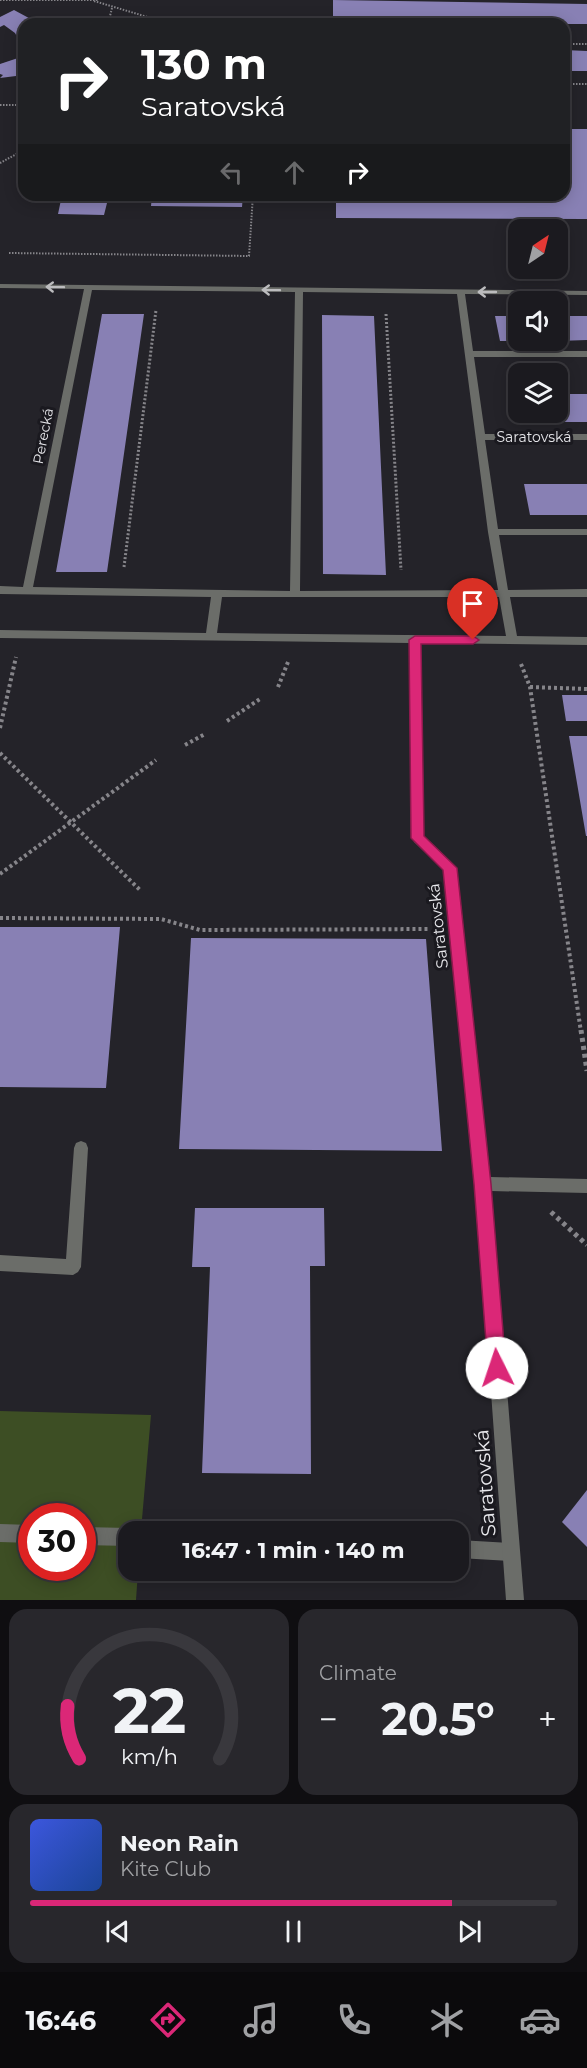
<!DOCTYPE html>
<meta charset="utf-8">
<style>
body{margin:0;font-family:Montserrat,sans-serif;background:#28272c;color:#f1f3f6;height:100vh;display:flex;flex-direction:column;font-size:22px;white-space:nowrap}
*{box-sizing:border-box;margin:0}
p{font-size:20px;color:#a0a1a4}
.icon{flex:none;width:33px;height:33px;fill:none;stroke:currentColor;stroke-width:2;stroke-linecap:round;stroke-linejoin:round}
.map{position:relative;height:1600px;overflow:hidden}
.side{display:flex;flex-direction:column;gap:9px;padding:9px;background:#0f0e11;flex:1}
.side>*{flex:none}
.guide{position:absolute;left:18px;top:18px;width:552px;height:183px;border-radius:18px;box-shadow:0 3px 15px #0003,0 0 0 2px #39383d;background:#202124;color:#fff;overflow:hidden}
.needle{width:39px;rotate:35deg}
.buttons{position:absolute;left:508px;top:219px;display:grid;gap:12px}
.buttons a{display:grid;place-items:center;width:60px;height:60px;border-radius:12px;background:#1b1a1f;box-shadow:0 3px 15px #0003,0 0 0 2px #39383d;font-size:30px}
.speed{position:absolute;left:18px;top:1503px;display:flex;gap:12px;font-size:30px;font-weight:700;text-align:center}
.speed>*{display:grid;place-content:center;width:78px;height:78px;border-radius:50%;background:#1b1a1f;box-shadow:0 3px 15px #0003,0 0 0 2px #39383d;line-height:1}
.speed .limit{border:9px solid #d22;background:#fff;color:#111}
.pin{position:absolute;display:grid;place-items:center;width:51px;height:51px;color:#fff;margin:-62px -26px;border-radius:50% 50% 50% 0;rotate:-45deg;box-shadow:0 0 6px #0007}
.pin .icon{rotate:45deg}
.me{position:absolute;width:66px;margin:-33px;rotate:356deg;stroke-linejoin:round;filter:drop-shadow(0 0 4px #0008)}
.turn{display:flex;align-items:center;gap:21px;height:126px;padding:0 24px;font-size:27px}
.turn .icon{width:78px;height:78px;stroke-width:2.5}
.turn b{display:block;font-size:42px;line-height:51px}
.lanes{display:flex;align-items:center;height:57px;padding:0 24px;background:#0003;justify-content:center;gap:30px;direction:ltr}
.lanes .off{opacity:.35}
.big{font-size:45px;font-weight:700;line-height:1.1}
.side .widget{flex:1;display:flex;flex-direction:column;justify-content:center;gap:9px;min-width:0;padding:0 21px;border-radius:18px;background:#28272c}
.side .dial{align-items:center;gap:0}
.dial svg{height:156px;overflow:visible;fill:none;stroke:#39383d;stroke-width:7;stroke-linecap:round;text-anchor:middle}
.dial text{fill:#f1f3f6;stroke:none}
.song{display:flex;align-items:center;gap:18px}
.cover{width:72px;height:72px;border-radius:9px;background:linear-gradient(135deg,hsl(230 70% 55%),hsl(220 70% 35%))}
.played{height:6px;border-radius:3px;background:linear-gradient(90deg,#db2777 80%,#39383d 80%)}
.keys{display:flex;justify-content:space-around;direction:ltr}
.heat{display:flex;justify-content:space-between;align-items:center;font-size:33px;direction:ltr}
.side .tiles{flex:1;display:grid;gap:9px;grid-template-columns:1fr 1fr}
.widget:last-child{grid-column:span 2}
.trip{position:absolute;left:118px;top:1521px;width:351px;height:60px;border-radius:18px;background:#1b1a1f;box-shadow:0 3px 15px #0003,0 0 0 2px #39383d;font-weight:700;line-height:60px;text-align:center}
.tab-bar{display:flex;height:96px;justify-content:space-around;align-items:center;background:#0b0a0c;color:#a0a1a4}
.tab-bar .icon{width:42px;height:42px}
.tab-bar .on{color:#db2777}
.tab-bar b{font-size:27px;color:#f1f3f6}
.map>svg:first-child{display:block}
.green{fill:#3d4e24;fill-rule:evenodd}
.building{fill:#8880b4}
.lines{fill:none;stroke-linecap:round;stroke-linejoin:round}
.path-far3{stroke:#86858a;stroke-width:2;stroke-dasharray:1.5 1.5;stroke-linecap:butt}
.path-far2{stroke:#86858a;stroke-width:3;stroke-dasharray:2 2;stroke-linecap:butt}
.path-far1{stroke:#86858a;stroke-width:4;stroke-dasharray:3 3;stroke-linecap:butt}
.path{stroke:#86858a;stroke-width:5;stroke-dasharray:4 4;stroke-linecap:butt}
.service{fill:#6b6d69;fill-rule:evenodd}
.minor{fill:#6b6d69;fill-rule:evenodd}
.oneway{stroke:#bcbcbe}
.route{fill:#db2777;stroke:#8e194d;stroke-width:1.5}
.labels{text-anchor:middle;dominant-baseline:central;stroke-width:6;stroke-linejoin:round;paint-order:stroke}
.far-street-label{font-size:14px;fill:#e7e7eb;stroke:#1a191f}
.street-label{font-size:16px;fill:#e7e7eb;stroke:#1a191f}
.near-street-label{font-size:20px;fill:#e7e7eb;stroke:#1a191f}
</style>
<div class="map">
<svg width="587" height="1600" viewBox="0 0 587 1600">
<rect width="100%" height="100%" fill="#242329"/>
<!-- green -->
<path class="green" d="M 0,1411 L 151,1415 L 141,1531 L 129,1532 L 129,1570 L 138,1571 L 136,1600 L 0,1600 ZM 32,1516 L 82,1516 L 82,1568 L 32,1568 Z"/>
<!-- building -->
<path class="building" d="M 333,0 L 587,4 L 587,24 L 333,24 Z
M 14,10 L 40,24 L 24,24 L 24,75 L 0,78 L 3,75 L 0,74 L 0,64 L 18,58 L 21,50 L 20,42 L 15,33 L 4,25 L 0,27 L 0,17 Z
M 564,50 L 587,51 L 587,71 L 564,71 Z
M 564,129 L 587,129 L 587,219 L 336,218 L 336,195 L 564,195 Z
M 62,195 L 109,195 L 104,215 L 58,214 Z
M 152,195 L 243,195 L 242,207 L 151,206 Z
M 102,314 L 144,314 L 107,572 L 56,572 Z
M 322,315 L 374,316 L 386,575 L 323,574 Z
M 495,316 L 519,316 L 519,341 L 500,341 Z
M 558,316 L 587,316 L 587,340 L 558,341 Z
M 509,394 L 519,394 L 519,412 L 558,412 L 558,394 L 587,394 L 587,422 L 513,422 Z
M 524,484 L 587,484 L 587,515 L 530,515 Z
M 562,695 L 587,695 L 587,721 L 566,721 Z
M 569,736 L 587,736 L 587,836 L 586,836 Z
M 0,927 L 120,927 L 106,1088 L 0,1087 Z
M 191,938 L 426,939 L 442,1151 L 179,1149 Z
M 195,1208 L 324,1208 L 325,1266 L 310,1266 L 311,1474 L 202,1473 L 210,1267 L 192,1267 Z
M 587,1490 L 587,1547 L 562,1522 Z"/>
<g class="lines">
<!-- path-far3 -->
<path class="path-far3" d="M 0,0 L 98,0
M 94,1 L 171,24
M 108,24 L 112,8
M 564,44 L 587,44
M 564,84 L 587,84
M 0,105 L 24,105
M 0,163 L 24,150
M 9,253 L 249,256 L 253,195"/>
<!-- path-far2 -->
<path class="path-far2" d="M 386,314 L 401,570
M 124,567 L 156,310"/>
<!-- path-far1 -->
<path class="path-far1" d="M 521,664 L 530,687 L 581,1032
M 278,687 L 288,662
M 530,687 L 587,689
M 227,721 L 260,699
M 0,728 L 16,657
M 185,745 L 205,734
M 0,753 L 141,891
M 0,874 L 156,760
M 0,918 L 161,919 L 200,930 L 430,929"/>
<!-- path -->
<path class="path" d="M 581,1030 L 587,1071
M 551,1212 L 587,1245"/>
<!-- service -->
<path class="service" d="M 81,1141 L 86,1143 L 88,1148 L 81,1267 L 78,1272 L 73,1275 L 0,1271 L 0,1255 L 66,1259 L 74,1148 L 76,1143 Z
M 0,1524 L 32,1525 L 32,1543 L 0,1542 Z
M 82,1527 L 129,1528 L 135,1532 L 129,1532 L 129,1546 L 82,1545 Z
M 459,1540 L 511,1543 L 517,1546 L 520,1552 L 517,1558 L 511,1561 L 459,1558 Z"/>
<!-- minor -->
<path class="minor" d="M 0,284 L 587,291 L 587,295 L 465,294 L 473,351 L 587,351 L 587,357 L 474,357 L 485,434 L 587,434 L 587,440 L 485,440 L 498,529 L 587,529 L 587,535 L 499,535 L 508,590 L 587,589 L 587,597 L 510,597 L 517,636 L 587,637 L 587,645 L 420,643 L 423,832 L 424,836 L 456,868 L 490,1177 L 587,1179 L 587,1193 L 491,1191 L 524,1600 L 506,1600 L 476,1184 L 444,870 L 414,842 L 411,832 L 410,643 L 0,638 L 0,630 L 206,633 L 211,597 L 0,594 L 0,586 L 23,587 L 84,289 L 0,288 ZM 92,290 L 295,292 L 290,591 L 33,587 ZM 303,292 L 457,294 L 488,532 L 498,590 L 300,591 ZM 222,597 L 499,597 L 506,636 L 217,633 Z"/>
</g>
<!-- one-way arrows -->
<defs><path id="oneway-shaft" d="M-6 0H5M1.5-3L5.5 0L1.5 3" fill="none" stroke-width="1.6" stroke-linecap="round" stroke-linejoin="round" transform="scale(1.5)"/></defs>
<g class="oneway">
<use href="#oneway-shaft" transform="translate(55 287) rotate(-179)"/>
<use href="#oneway-shaft" transform="translate(271 290) rotate(-179)"/>
<use href="#oneway-shaft" transform="translate(487 292) rotate(-180)"/>
</g>
<!-- route -->
<path class="route" d="M 415,636 L 473,636 L 479,640 L 473,644 L 421,644 L 424,832 L 424,836 L 457,868 L 491,1184 L 506,1368 L 503,1374 L 497,1377 L 490,1374 L 488,1368 L 474,1184 L 443,870 L 411,838 L 409,640 Z"/>
<g class="labels">
<!-- far-street labels -->
<g class="far-street-label">
<text transform="translate(43 436) rotate(-79)">Perecká</text>
<text x="534" y="437">Saratovská</text>
</g>
<!-- street labels -->
<g class="street-label">
<text transform="translate(438 926) rotate(-96)">Saratovská</text>
</g>
<!-- near-street labels -->
<g class="near-street-label">
<text transform="translate(485 1483) rotate(-94)">Saratovská</text>
</g>
</g>
</svg>
<div class="buttons">
<a><svg class="needle" viewBox="-14 -14 28 28"><path d="M0-13l5 13h-10z" fill="#e53935"/><path d="M0 13l5-13h-10z" fill="#a0a1a4"/></svg></a>
<a><svg class="icon" aria-label="sound" viewBox="0 0 24 24"><path d="M4 9h4l5-4v14l-5-4H4zM17 9q2 3 0 6"/></svg></a>
<a><svg class="icon" aria-label="layers" viewBox="0 0 24 24"><path d="M12 4l9 5-9 5-9-5zM3 14l9 5 9-5"/></svg></a>
</div>
<div class="speed"><div class="limit">30</div></div>
<div class="pin" style="left:473px;top:640px;background:#d93025"><svg class="icon" aria-label="arrive" viewBox="0 0 24 24"><path d="M6 21V4h12l-3 4 3 4H6"/></svg></div>
<svg class="me" style="left:497px;top:1368px" viewBox="-20 -20 40 40"><circle r="19" fill="#fff"/><path d="M0-13L10 11 0 6-10 11z" fill="#db2777"/></svg>
<div class="trip">16:47 · 1 min · 140 m</div>
<div class="guide">
<div class="turn"><svg class="icon" aria-label="right" viewBox="0 0 24 24"><path d="M7 20v-9h11M14 6l5 5-5 5"/></svg><div><b>130 m</b>Saratovská</div></div>
<div class="lanes"><svg class="icon off" aria-label="left" viewBox="0 0 24 24"><path d="M17 20v-9H6M10 6l-5 5 5 5"/></svg><svg class="icon off" aria-label="ahead" viewBox="0 0 24 24"><path d="M12 20V5M6 11l6-6 6 6"/></svg><svg class="icon" aria-label="right" viewBox="0 0 24 24"><path d="M7 20v-9h11M14 6l5 5-5 5"/></svg></div>
</div>
</div>
<section class="side">
<div class="tiles">
<div class="widget dial"><svg viewBox="0 0 100 80">
<path d="M14 69A42 42 0 1 1 86 69"/>
<path d="M14 69A42 42 0 0 1 8 42" stroke="#db2777"/>
<text x="50" y="56" font-size="32" font-weight="700">22</text>
<text x="50" y="72" font-size="11">km/h</text>
</svg></div>
<div class="widget"><p>Climate</p>
<div class="heat"><a>−</a><b class="big">20.5°</b><a>+</a></div>
</div>
<div class="widget">
<div class="song"><i class="cover"></i><div><b>Neon Rain</b><p>Kite Club</p></div></div>
<div class="played"></div>
<div class="keys"><svg class="icon" aria-label="previous" viewBox="0 0 24 24"><path d="M18 5L8 12l10 7zM5 5v14"/></svg><svg class="icon" aria-label="pause" viewBox="0 0 24 24"><path d="M8 5v14M16 5v14"/></svg><svg class="icon" aria-label="next" viewBox="0 0 24 24"><path d="M6 5l10 7-10 7zM19 5v14"/></svg></div>
</div>
</div>
</section>
<nav class="tab-bar">
<b>16:46</b>
<svg class="icon on" aria-label="directions" viewBox="0 0 24 24"><path d="M12 3l9 9-9 9-9-9zM9 14v-3h6M13 9l2 2-2 2"/></svg>
<svg class="icon" aria-label="music" viewBox="0 0 24 24"><path d="M9 18V5l10-2v13"/><circle cx="6" cy="18" r="3"/><circle cx="16" cy="16" r="3"/></svg>
<svg class="icon" aria-label="phone" viewBox="0 0 24 24"><path d="M5 4h4l2 5-3 2q2 4 5 5l2-3 5 2v4C11 20 4 13 5 4z"/></svg>
<svg class="icon" aria-label="climate" viewBox="0 0 24 24"><path d="M12 3v18M4 7l16 10M4 17L20 7"/></svg>
<svg class="icon" aria-label="car" viewBox="0 0 24 24"><path d="M5 17H2v-5l4-1 3-4h7l3 4 3 1v5h-3M9 17h6M6 11h13"/><circle cx="7" cy="17" r="2"/><circle cx="17" cy="17" r="2"/></svg>
</nav>
